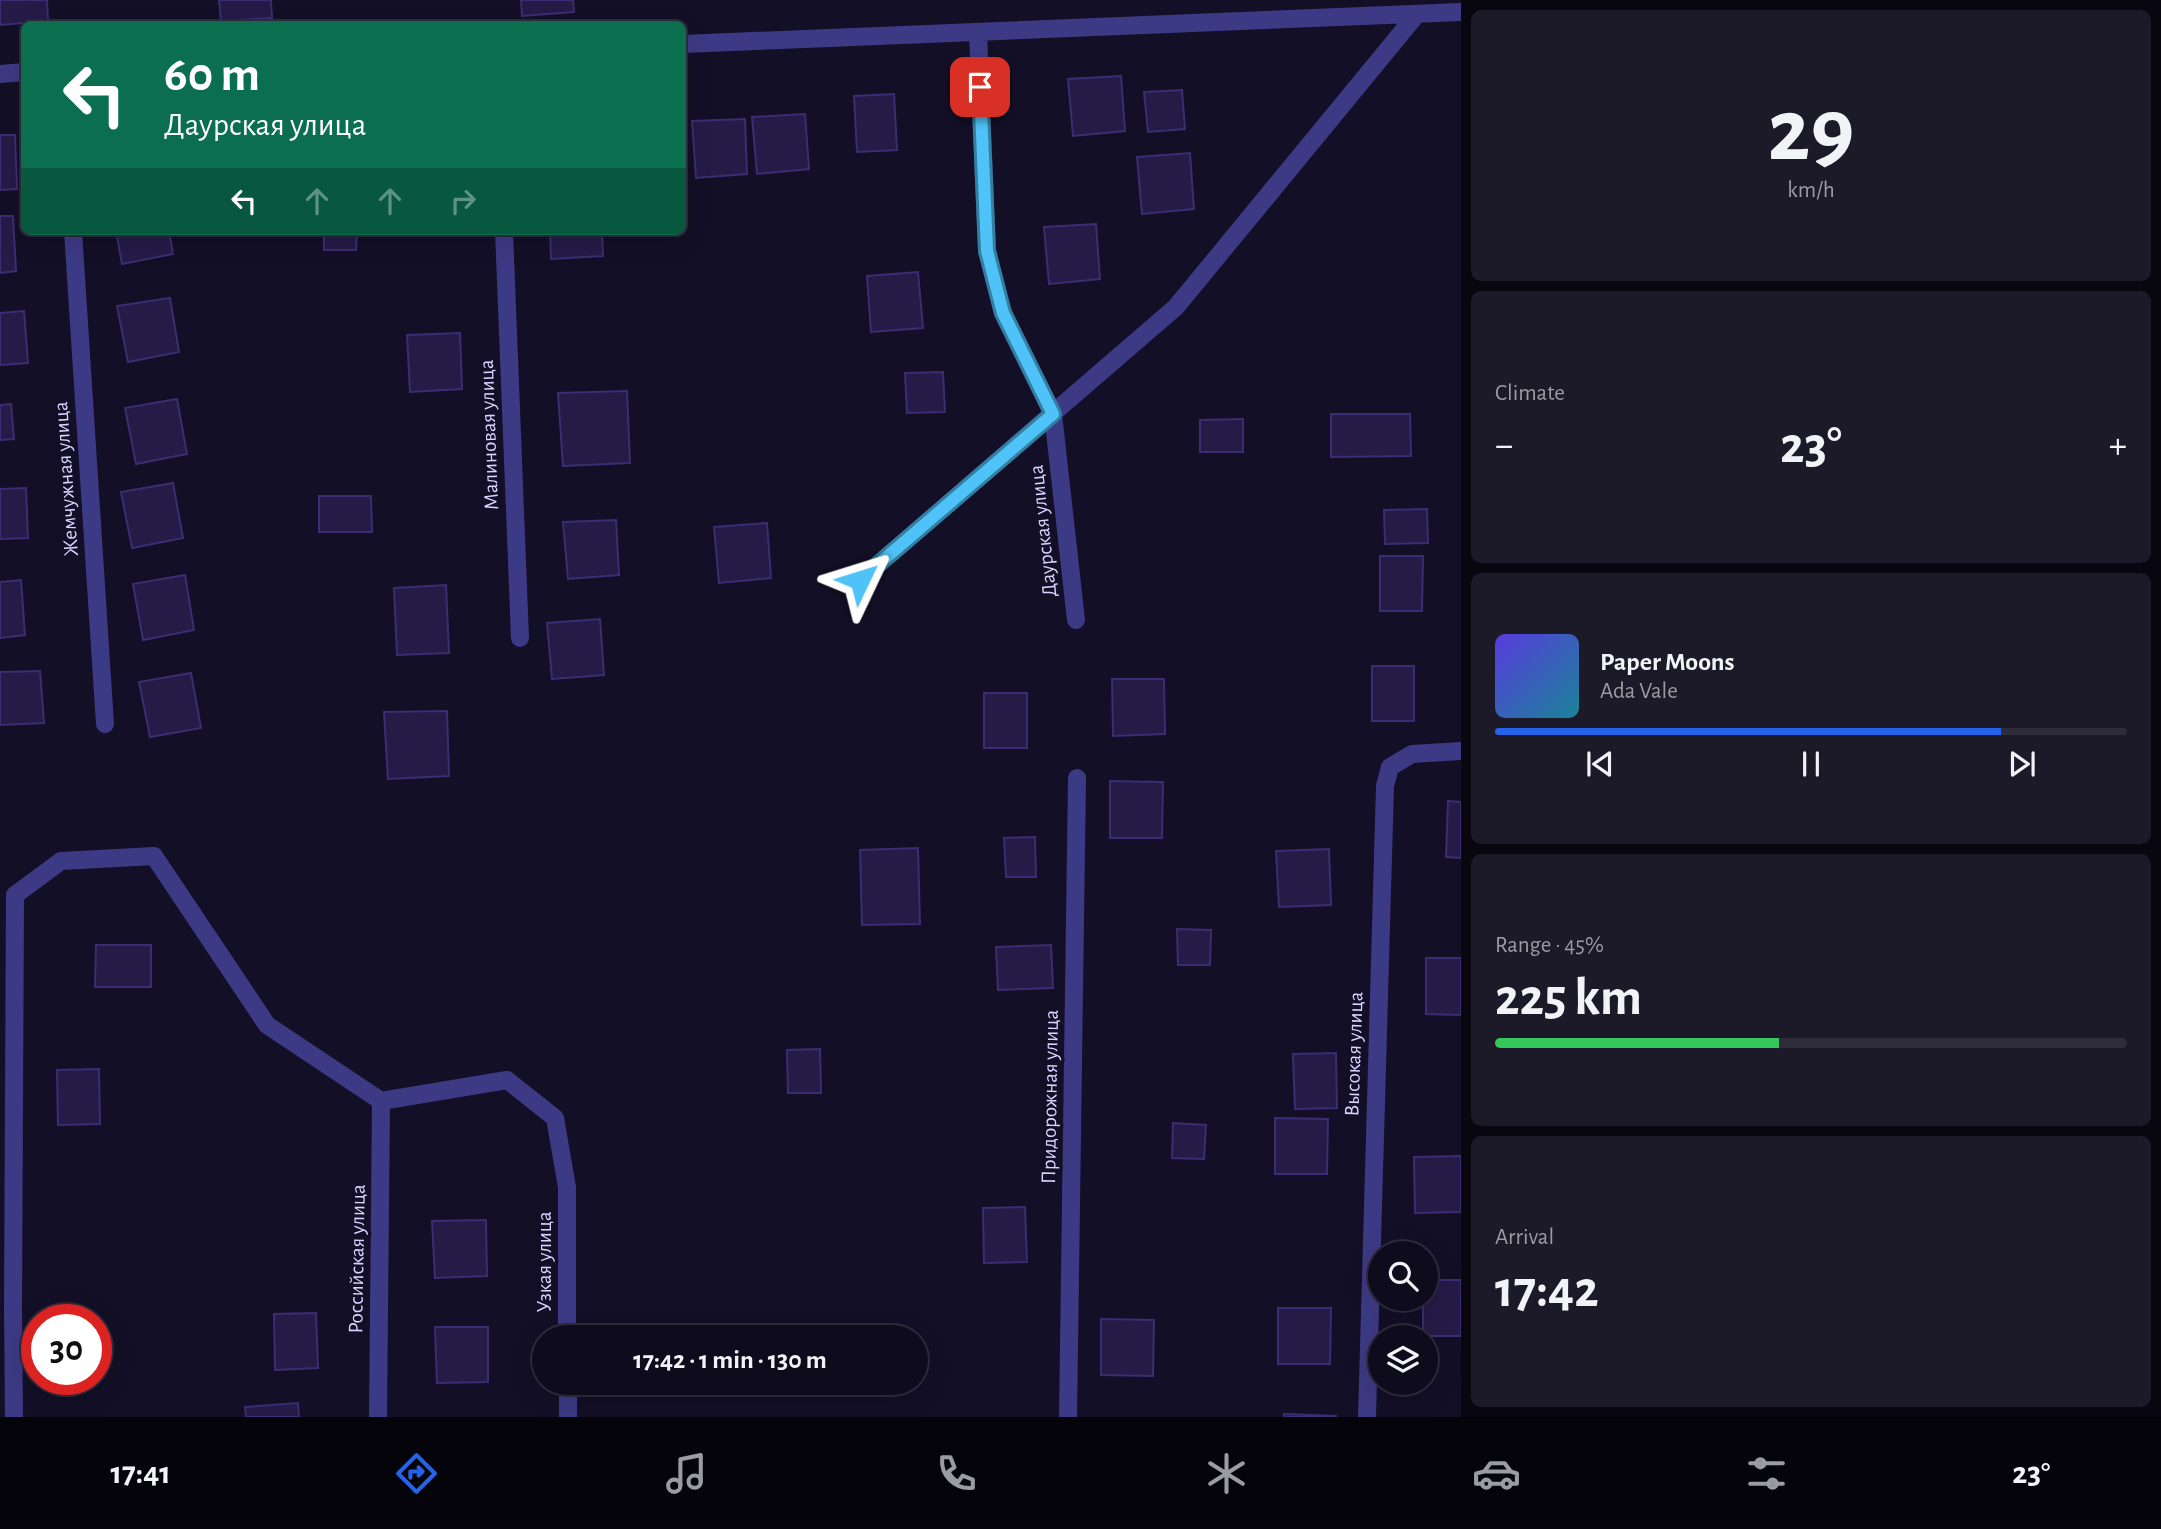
<!DOCTYPE html>
<meta charset="utf-8">
<style>
body{margin:0;font-family:"Alegreya Sans",sans-serif;background:#1c1929;color:#f1f3f6;height:100vh;display:flex;flex-direction:column;font-size:26px;white-space:nowrap}
*{box-sizing:border-box;margin:0}
p{font-size:23px;color:#9b9ba3}
.icon{flex:none;width:38px;height:38px;fill:none;stroke:currentColor;stroke-width:2;stroke-linecap:round;stroke-linejoin:round}
.map{position:relative;flex:1;overflow:hidden}
.panel{display:flex;flex-direction:column;gap:10px;padding:10px;background:#08060f;width:700px}
.panel>*{flex:none}
.hud{position:absolute;left:21px;top:21px;width:665px;height:214px;border-radius:10px;box-shadow:0 7px 28px #0002,0 0 0 2px #2e2b3b;background:#0b6e4f;color:#fff;overflow:hidden}
.buttons{position:absolute;left:1368px;top:1241px;display:grid;gap:14px}
.buttons a{display:grid;place-items:center;width:70px;height:70px;border-radius:50%;background:#0e0b1c;box-shadow:0 7px 28px #0002,0 0 0 2px #2e2b3b;font-size:35px}
.speed{position:absolute;left:21px;top:1304px;display:flex;gap:14px;font-size:35px;font-weight:700;text-align:center}
.speed>*{display:grid;place-content:center;width:91px;height:91px;border-radius:50%;background:#0e0b1c;box-shadow:0 7px 28px #0002,0 0 0 2px #2e2b3b;line-height:1}
.speed .limit{border:10px solid #d22;background:#fff;color:#111}
.pin{position:absolute;display:grid;place-items:center;width:60px;height:60px;color:#fff;margin:-30px;border-radius:14px;box-shadow:0 4px 10px #0006}
.me{position:absolute;width:77px;margin:-38px;rotate:49deg;stroke-linejoin:round;filter:drop-shadow(0 0 5px #0008)}
.turn{display:flex;align-items:center;gap:24px;height:147px;padding:0 28px;font-size:32px}
.turn .icon{width:91px;height:91px;stroke-width:2.5}
.turn b{display:block;font-size:49px;line-height:60px}
.lanes{display:flex;align-items:center;height:66px;padding:0 28px;background:#0003;justify-content:center;gap:35px;direction:ltr}
.lanes .off{opacity:.35}
.big{font-size:52px;font-weight:700;line-height:1.1}
.panel .widget{flex:1;display:flex;flex-direction:column;justify-content:center;gap:10px;min-width:0;padding:0 24px;border-radius:10px;background:#1c1929}
.panel .dial{align-items:center;gap:0}
.dial b{font-size:91px;line-height:1}
.song{display:flex;align-items:center;gap:21px}
.cover{width:84px;height:84px;border-radius:10px;background:linear-gradient(135deg,hsl(250 70% 55%),hsl(190 70% 35%))}
.played{height:7px;border-radius:4px;background:linear-gradient(90deg,#2563eb 80%,#2e2b3b 80%)}
.keys{display:flex;justify-content:space-around;direction:ltr}
.heat{display:flex;justify-content:space-between;align-items:center;font-size:38px;direction:ltr}
.charge{height:10px;border-radius:5px;background:linear-gradient(90deg,#34c759 45%,#2e2b3b 0)}
.trip{position:absolute;left:532px;top:1325px;width:396px;height:70px;border-radius:35px;background:#0e0b1c;box-shadow:0 7px 28px #0002,0 0 0 2px #2e2b3b;font-weight:700;line-height:70px;text-align:center}
.tab-bar{display:flex;height:112px;justify-content:space-around;align-items:center;background:#06040b;color:#9b9ba3}
.tab-bar .icon{width:49px;height:49px}
.tab-bar .selected{color:#2563eb}
.tab-bar b{font-size:32px;color:#f1f3f6}
main{display:flex;flex:1;min-height:0}
.map>svg:first-child{display:block}
.building{fill:#241b47;stroke:#3b2d73;stroke-width:2}
.lines{fill:none;stroke-linecap:round;stroke-linejoin:round}
.minor{stroke:#3d3a85;stroke-width:18}
.route-casing{stroke:#337fa1;stroke-width:18}
.route{stroke:#4fc3f7;stroke-width:12}
.labels{text-anchor:middle;dominant-baseline:central;stroke-width:7;stroke-linejoin:round;paint-order:stroke}
.street-label{font-size:21px;fill:#d9d4ff;stroke:#130f26}
</style>
<main>
<div class="map">
<svg width="1461" height="1417" viewBox="0 0 1461 1417">
<rect width="100%" height="100%" fill="#130f26"/>
<!-- building -->
<path class="building" d="M 0,0 L 47,0 L 48,21 L 0,25 Z
M 219,0 L 271,0 L 272,18 L 221,21 Z
M 521,0 L 573,0 L 574,12 L 522,16 Z
M 1121,76 L 1125,131 L 1073,136 L 1068,79 Z
M 1182,90 L 1185,129 L 1148,132 L 1144,92 Z
M 894,94 L 897,150 L 857,152 L 854,96 Z
M 805,114 L 809,169 L 757,174 L 752,117 Z
M 745,119 L 747,174 L 696,178 L 692,121 Z
M 0,135 L 15,135 L 17,189 L 0,190 Z
M 1190,153 L 1194,209 L 1142,214 L 1137,157 Z
M 0,216 L 13,216 L 16,271 L 0,273 Z
M 1096,224 L 1100,279 L 1049,284 L 1044,227 Z
M 116,231 L 169,231 L 173,254 L 122,264 Z
M 324,231 L 357,231 L 356,250 L 324,250 Z
M 550,231 L 602,231 L 603,256 L 551,259 Z
M 918,272 L 923,328 L 871,332 L 867,276 Z
M 170,298 L 179,352 L 128,362 L 117,306 Z
M 24,311 L 28,363 L 0,365 L 0,313 Z
M 460,333 L 462,389 L 410,392 L 407,335 Z
M 943,372 L 945,412 L 907,413 L 905,373 Z
M 627,391 L 630,463 L 563,466 L 558,393 Z
M 177,399 L 187,454 L 136,464 L 125,408 Z
M 11,404 L 14,439 L 0,440 L 0,405 Z
M 1331,414 L 1410,414 L 1411,456 L 1331,457 Z
M 1243,419 L 1243,452 L 1200,452 L 1200,420 Z
M 173,483 L 183,538 L 132,548 L 121,492 Z
M 26,488 L 28,538 L 0,539 L 0,489 Z
M 319,496 L 371,496 L 372,532 L 319,532 Z
M 1427,509 L 1428,543 L 1385,544 L 1384,510 Z
M 616,520 L 619,575 L 568,579 L 563,522 Z
M 767,523 L 771,578 L 719,583 L 714,527 Z
M 1380,556 L 1423,556 L 1422,611 L 1380,611 Z
M 185,575 L 194,630 L 143,640 L 133,584 Z
M 21,580 L 25,635 L 0,638 L 0,582 Z
M 446,585 L 449,653 L 397,655 L 394,588 Z
M 600,619 L 604,675 L 552,679 L 547,623 Z
M 1372,666 L 1414,666 L 1414,721 L 1372,721 Z
M 40,671 L 44,723 L 0,725 L 0,672 Z
M 191,673 L 201,728 L 150,737 L 139,682 Z
M 1112,679 L 1164,679 L 1165,734 L 1113,736 Z
M 984,693 L 1027,693 L 1027,748 L 984,748 Z
M 447,711 L 449,776 L 388,779 L 384,712 Z
M 1110,781 L 1163,782 L 1162,838 L 1110,838 Z
M 1448,801 L 1461,802 L 1461,858 L 1446,857 Z
M 1035,837 L 1036,877 L 1006,877 L 1004,838 Z
M 918,848 L 920,924 L 862,925 L 860,850 Z
M 1329,849 L 1331,905 L 1279,907 L 1276,851 Z
M 1177,929 L 1211,930 L 1210,965 L 1178,965 Z
M 96,945 L 151,945 L 151,987 L 95,987 Z
M 1051,945 L 1053,988 L 998,990 L 996,947 Z
M 1426,958 L 1461,958 L 1461,1015 L 1426,1014 Z
M 820,1049 L 821,1093 L 788,1093 L 787,1050 Z
M 1336,1053 L 1337,1108 L 1295,1109 L 1293,1054 Z
M 99,1069 L 100,1124 L 58,1125 L 57,1070 Z
M 1275,1118 L 1328,1119 L 1327,1174 L 1275,1174 Z
M 1173,1123 L 1206,1125 L 1204,1159 L 1172,1158 Z
M 1461,1156 L 1461,1212 L 1415,1213 L 1414,1157 Z
M 1025,1207 L 1027,1262 L 984,1263 L 983,1208 Z
M 486,1220 L 487,1276 L 435,1278 L 432,1221 Z
M 1426,1280 L 1461,1280 L 1461,1336 L 1423,1336 L 1423,1298 L 1426,1298 Z
M 1278,1308 L 1331,1308 L 1330,1364 L 1278,1364 Z
M 316,1313 L 318,1368 L 275,1370 L 274,1314 Z
M 1101,1319 L 1154,1320 L 1153,1376 L 1101,1375 Z
M 435,1327 L 488,1327 L 488,1382 L 437,1383 Z
M 298,1403 L 299,1417 L 246,1417 L 245,1407 Z
M 1284,1414 L 1336,1416 L 1336,1417 L 1284,1417 Z"/>
<g class="lines">
<!-- minor -->
<path class="minor" d="M 978,32 L 987,251 L 1003,313 L 1053,414 L 1076,620
M 682,44 L 1461,12
M 0,74 L 24,72
M 73,231 L 105,724
M 504,231 L 520,638
M 860,580 L 1176,307 L 1417,14
M 568,1382 L 568,1417
M 14,1417 L 13,1308 L 15,895 L 61,861 L 154,856 L 267,1025 L 381,1101 L 507,1080 L 555,1118 L 567,1187 L 567,1337
M 378,1417 L 381,1101
M 1068,1417 L 1077,778
M 1367,1417 L 1385,786 L 1390,767 L 1412,754 L 1461,751"/>
</g>
<g class="lines">
<defs>
<path id="route" d="M 860,580 L 1053,414 L 1003,313 L 987,251 L 980,87"/>
</defs>
<!-- route casing -->
<use href="#route" class="route-casing"/>
<!-- route -->
<use href="#route" class="route"/>
</g>
<g class="labels">
<!-- street labels -->
<g class="street-label">
<text transform="translate(489 435) rotate(-92)">Малиновая улица</text>
<text transform="translate(66 479) rotate(-94)">Жемчужная улица</text>
<text transform="translate(1043 531) rotate(-96)">Даурская улица</text>
<text transform="translate(1354 1054) rotate(-88)">Высокая улица</text>
<text transform="translate(1050 1097) rotate(-89)">Придорожная улица</text>
<text transform="translate(357 1259) rotate(-89)">Российская улица</text>
<text transform="translate(544 1262) rotate(-90)">Узкая улица</text>
</g>
</g>
</svg>
<div class="buttons">
<a><svg class="icon" aria-label="search" viewBox="0 0 24 24"><circle cx="10" cy="10" r="6"/><path d="M15 15l6 6"/></svg></a>
<a><svg class="icon" aria-label="layers" viewBox="0 0 24 24"><path d="M12 4l9 5-9 5-9-5zM3 14l9 5 9-5"/></svg></a>
</div>
<div class="speed"><div class="limit">30</div></div>
<div class="pin" style="left:980px;top:87px;background:#d93025"><svg class="icon" aria-label="arrive" viewBox="0 0 24 24"><path d="M6 21V4h12l-3 4 3 4H6"/></svg></div>
<svg class="me" style="left:860px;top:580px" viewBox="-20 -20 40 40"><path d="M0-17L14 15 0 8-14 15z" fill="#4fc3f7" stroke="#fff" stroke-width="4"/></svg>
<div class="trip">17:42 · 1 min · 130 m</div>
<div class="hud">
<div class="turn"><svg class="icon" aria-label="left" viewBox="0 0 24 24"><path d="M17 20v-9H6M10 6l-5 5 5 5"/></svg><div><b>60 m</b>Даурская улица</div></div>
<div class="lanes"><svg class="icon" aria-label="left" viewBox="0 0 24 24"><path d="M17 20v-9H6M10 6l-5 5 5 5"/></svg><svg class="icon off" aria-label="ahead" viewBox="0 0 24 24"><path d="M12 20V5M6 11l6-6 6 6"/></svg><svg class="icon off" aria-label="ahead" viewBox="0 0 24 24"><path d="M12 20V5M6 11l6-6 6 6"/></svg><svg class="icon off" aria-label="right" viewBox="0 0 24 24"><path d="M7 20v-9h11M14 6l5 5-5 5"/></svg></div>
</div>
</div>
<section class="panel">
<div class="widget dial"><b>29</b><p>km/h</p></div>
<div class="widget"><p>Climate</p>
<div class="heat"><a>−</a><b class="big">23°</b><a>+</a></div>
</div>
<div class="widget">
<div class="song"><i class="cover"></i><div><b>Paper Moons</b><p>Ada Vale</p></div></div>
<div class="played"></div>
<div class="keys"><svg class="icon" aria-label="previous" viewBox="0 0 24 24"><path d="M18 5L8 12l10 7zM5 5v14"/></svg><svg class="icon" aria-label="pause" viewBox="0 0 24 24"><path d="M8 5v14M16 5v14"/></svg><svg class="icon" aria-label="next" viewBox="0 0 24 24"><path d="M6 5l10 7-10 7zM19 5v14"/></svg></div>
</div>
<div class="widget"><p>Range · 45%</p><b class="big">225 km</b><div class="charge"></div></div>
<div class="widget"><p>Arrival</p><b class="big">17:42</b></div>
</section>
</main>
<nav class="tab-bar">
<b>17:41</b>
<svg class="icon selected" aria-label="directions" viewBox="0 0 24 24"><path d="M12 3l9 9-9 9-9-9zM9 14v-3h6M13 9l2 2-2 2"/></svg>
<svg class="icon" aria-label="music" viewBox="0 0 24 24"><path d="M9 18V5l10-2v13"/><circle cx="6" cy="18" r="3"/><circle cx="16" cy="16" r="3"/></svg>
<svg class="icon" aria-label="phone" viewBox="0 0 24 24"><path d="M5 4h4l2 5-3 2q2 4 5 5l2-3 5 2v4C11 20 4 13 5 4z"/></svg>
<svg class="icon" aria-label="climate" viewBox="0 0 24 24"><path d="M12 3v18M4 7l16 10M4 17L20 7"/></svg>
<svg class="icon" aria-label="car" viewBox="0 0 24 24"><path d="M5 17H2v-5l4-1 3-4h7l3 4 3 1v5h-3M9 17h6M6 11h13"/><circle cx="7" cy="17" r="2"/><circle cx="17" cy="17" r="2"/></svg>
<svg class="icon" aria-label="filters" viewBox="0 0 24 24"><path d="M4 7h16M4 17h16"/><circle cx="9" cy="7" r="2"/><circle cx="15" cy="17" r="2"/></svg>
<b>23°</b>
</nav>
